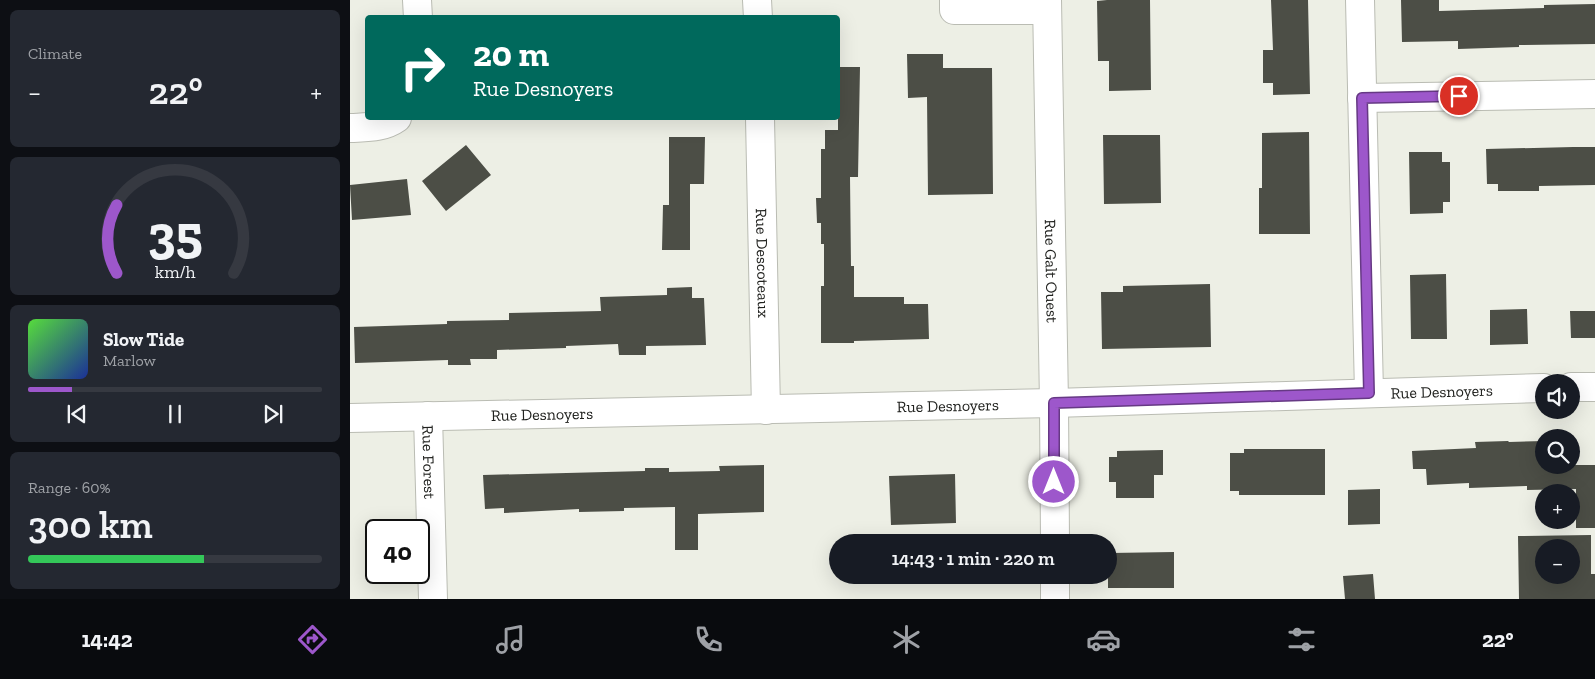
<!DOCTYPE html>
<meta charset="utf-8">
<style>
body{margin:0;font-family:"Zilla Slab",serif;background:#242831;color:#f1f3f6;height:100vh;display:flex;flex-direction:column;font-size:19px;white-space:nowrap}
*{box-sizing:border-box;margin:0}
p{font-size:16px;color:#9ea1a6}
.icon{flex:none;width:28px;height:28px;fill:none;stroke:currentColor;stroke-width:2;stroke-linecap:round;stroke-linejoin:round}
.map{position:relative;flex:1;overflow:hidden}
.details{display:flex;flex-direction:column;gap:10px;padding:10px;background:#0d0f14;width:350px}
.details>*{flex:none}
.top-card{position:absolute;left:15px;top:15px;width:475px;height:105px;border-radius:5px;box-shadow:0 5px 20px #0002;background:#00695c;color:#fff;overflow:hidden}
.fabs{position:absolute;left:1185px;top:374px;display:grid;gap:10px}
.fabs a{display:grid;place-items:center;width:45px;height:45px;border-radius:50%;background:#171b24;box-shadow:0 5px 20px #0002;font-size:25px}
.speed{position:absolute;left:15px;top:519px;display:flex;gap:10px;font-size:25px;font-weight:700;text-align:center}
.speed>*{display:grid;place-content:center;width:65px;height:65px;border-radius:50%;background:#171b24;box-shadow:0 5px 20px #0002;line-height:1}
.speed .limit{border:2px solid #111;border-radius:8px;background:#fff;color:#111}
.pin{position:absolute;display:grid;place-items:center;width:42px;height:42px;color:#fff;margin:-21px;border:2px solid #fff;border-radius:50%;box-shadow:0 1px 5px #0007}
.me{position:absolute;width:55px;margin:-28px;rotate:0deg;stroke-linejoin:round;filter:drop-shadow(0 0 4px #0008)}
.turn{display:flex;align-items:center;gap:18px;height:105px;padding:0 25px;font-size:22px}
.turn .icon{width:65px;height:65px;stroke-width:2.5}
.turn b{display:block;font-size:35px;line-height:42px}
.big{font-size:38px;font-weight:600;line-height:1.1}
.details .card{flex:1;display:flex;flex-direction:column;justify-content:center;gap:8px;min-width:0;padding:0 18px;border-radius:8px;background:#242831}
.details .dial{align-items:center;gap:0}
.dial svg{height:130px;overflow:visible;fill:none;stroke:#363941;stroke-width:7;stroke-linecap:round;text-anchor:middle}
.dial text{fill:#f1f3f6;stroke:none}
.song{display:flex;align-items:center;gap:15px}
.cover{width:60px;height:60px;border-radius:8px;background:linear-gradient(135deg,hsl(110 70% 55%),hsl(230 70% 35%))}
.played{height:5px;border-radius:2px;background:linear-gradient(90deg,#9d57cb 15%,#363941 15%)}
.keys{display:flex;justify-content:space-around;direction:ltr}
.heat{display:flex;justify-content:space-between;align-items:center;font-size:28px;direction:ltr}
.charge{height:8px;border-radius:4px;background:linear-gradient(90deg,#34c759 60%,#363941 0)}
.trip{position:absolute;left:479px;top:534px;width:288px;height:50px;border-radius:25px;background:#171b24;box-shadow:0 5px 20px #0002;font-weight:600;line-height:50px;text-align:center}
.tabs{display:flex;height:80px;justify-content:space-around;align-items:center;background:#090b0e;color:#9ea1a6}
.tabs .icon{width:35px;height:35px}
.tabs .active{color:#9d57cb}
.tabs b{font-size:22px;color:#f1f3f6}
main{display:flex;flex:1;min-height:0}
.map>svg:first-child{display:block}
.building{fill:#4c4e46;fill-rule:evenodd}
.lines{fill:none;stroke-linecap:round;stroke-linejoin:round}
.minor-casing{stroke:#babcb3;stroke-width:30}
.minor{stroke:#fff;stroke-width:28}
.route-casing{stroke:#663984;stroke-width:12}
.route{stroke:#9d57cb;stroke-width:9}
.labels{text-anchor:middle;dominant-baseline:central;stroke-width:5;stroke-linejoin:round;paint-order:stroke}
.street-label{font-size:16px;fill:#21221f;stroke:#fafdf3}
</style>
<main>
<section class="details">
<div class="card"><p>Climate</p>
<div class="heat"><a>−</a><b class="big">22°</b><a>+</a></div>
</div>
<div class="card dial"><svg viewBox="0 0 100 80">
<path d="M14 69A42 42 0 1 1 86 69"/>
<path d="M14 69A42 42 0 0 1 14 27" stroke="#9d57cb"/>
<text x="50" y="56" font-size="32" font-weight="700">35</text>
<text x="50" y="72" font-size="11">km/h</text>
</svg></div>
<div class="card">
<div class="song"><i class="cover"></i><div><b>Slow Tide</b><p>Marlow</p></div></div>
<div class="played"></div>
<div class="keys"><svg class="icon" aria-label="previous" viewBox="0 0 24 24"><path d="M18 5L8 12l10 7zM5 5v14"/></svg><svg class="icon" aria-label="pause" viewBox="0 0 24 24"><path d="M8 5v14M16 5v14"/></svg><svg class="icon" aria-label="next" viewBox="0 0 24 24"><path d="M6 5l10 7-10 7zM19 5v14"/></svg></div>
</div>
<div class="card"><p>Range · 60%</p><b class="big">300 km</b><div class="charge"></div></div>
</section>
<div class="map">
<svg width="1245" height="599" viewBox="0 0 1245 599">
<rect width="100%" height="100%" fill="#edefe5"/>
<!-- building -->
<path class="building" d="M 757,0 L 800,0 L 801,90 L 759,91 L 759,61 L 748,61 L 747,1 Z
M 921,0 L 958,0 L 960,94 L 923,95 L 923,83 L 913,83 L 913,50 L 923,50 Z
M 1051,0 L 1089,0 L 1089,11 L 1194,8 L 1194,5 L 1245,4 L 1245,44 L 1169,45 L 1169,47 L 1108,49 L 1108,41 L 1052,42 Z
M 557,54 L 593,54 L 593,68 L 642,68 L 643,194 L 578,195 L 577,97 L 558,98 Z
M 488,67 L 510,67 L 508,177 L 500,177 L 501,266 L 504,266 L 504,297 L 554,297 L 554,304 L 578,304 L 579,339 L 504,341 L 504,343 L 471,343 L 471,286 L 474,286 L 474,244 L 471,244 L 471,223 L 467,223 L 466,198 L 471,198 L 471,149 L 475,149 L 475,130 L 488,130 Z
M 959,132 L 960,234 L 909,234 L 909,188 L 912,188 L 912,133 Z
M 753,135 L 810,135 L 811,203 L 754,204 Z
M 319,137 L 355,137 L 354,184 L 340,184 L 340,250 L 312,250 L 313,205 L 319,205 Z
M 116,145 L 141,175 L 96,211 L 72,181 Z
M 1223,147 L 1245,147 L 1245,185 L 1189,186 L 1189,191 L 1148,191 L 1148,184 L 1137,184 L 1136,149 Z
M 1059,152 L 1092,152 L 1092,162 L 1100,162 L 1100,202 L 1093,202 L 1093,213 L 1060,214 Z
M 57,179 L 61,215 L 2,220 L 0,185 Z
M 1096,274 L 1097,339 L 1061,339 L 1060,275 Z
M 860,284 L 861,347 L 752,349 L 751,292 L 773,292 L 773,286 Z
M 342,287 L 342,298 L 354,298 L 356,345 L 296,346 L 296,355 L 269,355 L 268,344 L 216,346 L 216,348 L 147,350 L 147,359 L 120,359 L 121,365 L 98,365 L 98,360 L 5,363 L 4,327 L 97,324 L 97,321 L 159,320 L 159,313 L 251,311 L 250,297 L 317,295 L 317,288 Z
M 1177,309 L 1178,344 L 1140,345 L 1140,310 Z
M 1220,311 L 1245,311 L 1245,338 L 1221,338 Z
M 1158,441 L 1159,442 L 1194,441 L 1194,465 L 1245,465 L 1245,528 L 1226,528 L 1226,489 L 1177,490 L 1177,486 L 1119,488 L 1119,483 L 1077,485 L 1076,469 L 1063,469 L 1062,451 L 1126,448 L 1125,442 Z
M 894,449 L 975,449 L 975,495 L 889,495 L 889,491 L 880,491 L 880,453 L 894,453 Z
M 813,450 L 813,475 L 804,475 L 804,498 L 766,498 L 766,482 L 759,482 L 759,457 L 767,457 L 767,451 Z
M 414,465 L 414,512 L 348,514 L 348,550 L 325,550 L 325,507 L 274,508 L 274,511 L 229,512 L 229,509 L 154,513 L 154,508 L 135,509 L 133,475 L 295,471 L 295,468 L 319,468 L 319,472 L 370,471 L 369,466 Z
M 605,474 L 606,523 L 541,525 L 539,476 Z
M 1030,489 L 1030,524 L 998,525 L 998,490 Z
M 1241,535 L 1241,574 L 1245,574 L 1245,599 L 1169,599 L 1168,536 ZM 1194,548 L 1221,548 L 1221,575 L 1194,575 Z
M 824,552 L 824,588 L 758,588 L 758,562 L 760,562 L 760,553 Z
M 1023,574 L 1025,599 L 995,599 L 993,576 Z"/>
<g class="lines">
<defs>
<g id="minor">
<path d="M 67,0 L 68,18"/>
<path d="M 407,0 L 408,18"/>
<path d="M 604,0 L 604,10 L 630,10"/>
<path d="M 630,0 L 630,10 L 697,10"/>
<path id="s1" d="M 697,0 L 704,403 L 705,542"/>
<path d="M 1010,0 L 1019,393"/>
<path d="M 1012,98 L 1245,94"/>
<path id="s2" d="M 410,118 L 416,410"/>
<path d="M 0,128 C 17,127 33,128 47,118"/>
<path d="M 1221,387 L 1245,387"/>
<path id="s3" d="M 78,416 L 83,599"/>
<path id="s4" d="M 0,418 L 704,403 L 1194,388"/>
<path d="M 705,575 L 705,599"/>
</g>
</defs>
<!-- minor casing -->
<use href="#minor" class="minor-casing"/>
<!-- minor -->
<use href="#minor" class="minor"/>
</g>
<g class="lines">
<defs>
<path id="route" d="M 704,482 L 704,403 L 1019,393 L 1012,98 L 1109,96"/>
</defs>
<!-- route casing -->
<use href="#route" class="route-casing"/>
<!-- route -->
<use href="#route" class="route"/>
</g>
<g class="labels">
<!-- street labels -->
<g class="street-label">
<text stroke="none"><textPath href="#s2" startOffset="145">Rue Descoteaux</textPath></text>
<text stroke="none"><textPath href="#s1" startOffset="271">Rue Galt Ouest</textPath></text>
<text stroke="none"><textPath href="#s4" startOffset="1092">Rue Desnoyers</textPath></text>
<text stroke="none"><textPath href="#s4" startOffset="598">Rue Desnoyers</textPath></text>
<text stroke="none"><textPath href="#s4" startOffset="192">Rue Desnoyers</textPath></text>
<text stroke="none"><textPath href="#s3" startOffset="46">Rue Forest</textPath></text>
</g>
</g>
</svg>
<div class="fabs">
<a><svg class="icon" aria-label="sound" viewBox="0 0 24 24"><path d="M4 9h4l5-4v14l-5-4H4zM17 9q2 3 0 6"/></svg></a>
<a><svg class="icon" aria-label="search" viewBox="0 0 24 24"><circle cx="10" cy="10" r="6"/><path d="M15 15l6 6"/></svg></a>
<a>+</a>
<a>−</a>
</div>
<div class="speed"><div class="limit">40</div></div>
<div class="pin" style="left:1109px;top:96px;background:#d93025"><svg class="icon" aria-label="arrive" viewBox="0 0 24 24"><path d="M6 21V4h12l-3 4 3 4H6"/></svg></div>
<svg class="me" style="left:704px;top:482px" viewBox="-20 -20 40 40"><circle r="17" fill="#9d57cb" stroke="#fff" stroke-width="3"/><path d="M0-11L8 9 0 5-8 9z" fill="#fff"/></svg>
<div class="trip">14:43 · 1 min · 220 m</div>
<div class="top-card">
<div class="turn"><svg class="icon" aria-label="right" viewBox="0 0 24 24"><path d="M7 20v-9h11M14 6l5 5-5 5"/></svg><div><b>20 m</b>Rue Desnoyers</div></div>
</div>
</div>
</main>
<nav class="tabs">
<b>14:42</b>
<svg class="icon active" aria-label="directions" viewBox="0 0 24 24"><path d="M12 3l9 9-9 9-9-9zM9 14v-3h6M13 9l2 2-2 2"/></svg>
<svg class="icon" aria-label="music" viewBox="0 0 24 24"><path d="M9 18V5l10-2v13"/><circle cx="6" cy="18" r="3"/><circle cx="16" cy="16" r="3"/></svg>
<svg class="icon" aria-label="phone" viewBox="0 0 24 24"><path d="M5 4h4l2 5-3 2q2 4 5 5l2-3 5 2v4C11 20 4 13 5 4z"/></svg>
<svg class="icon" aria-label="climate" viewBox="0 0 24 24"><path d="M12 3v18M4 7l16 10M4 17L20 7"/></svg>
<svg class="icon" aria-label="car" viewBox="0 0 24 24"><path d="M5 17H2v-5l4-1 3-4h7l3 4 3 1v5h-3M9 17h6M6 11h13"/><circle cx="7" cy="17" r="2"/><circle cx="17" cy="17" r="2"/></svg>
<svg class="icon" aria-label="filters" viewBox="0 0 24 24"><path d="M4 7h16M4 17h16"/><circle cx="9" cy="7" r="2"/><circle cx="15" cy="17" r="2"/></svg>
<b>22°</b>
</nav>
